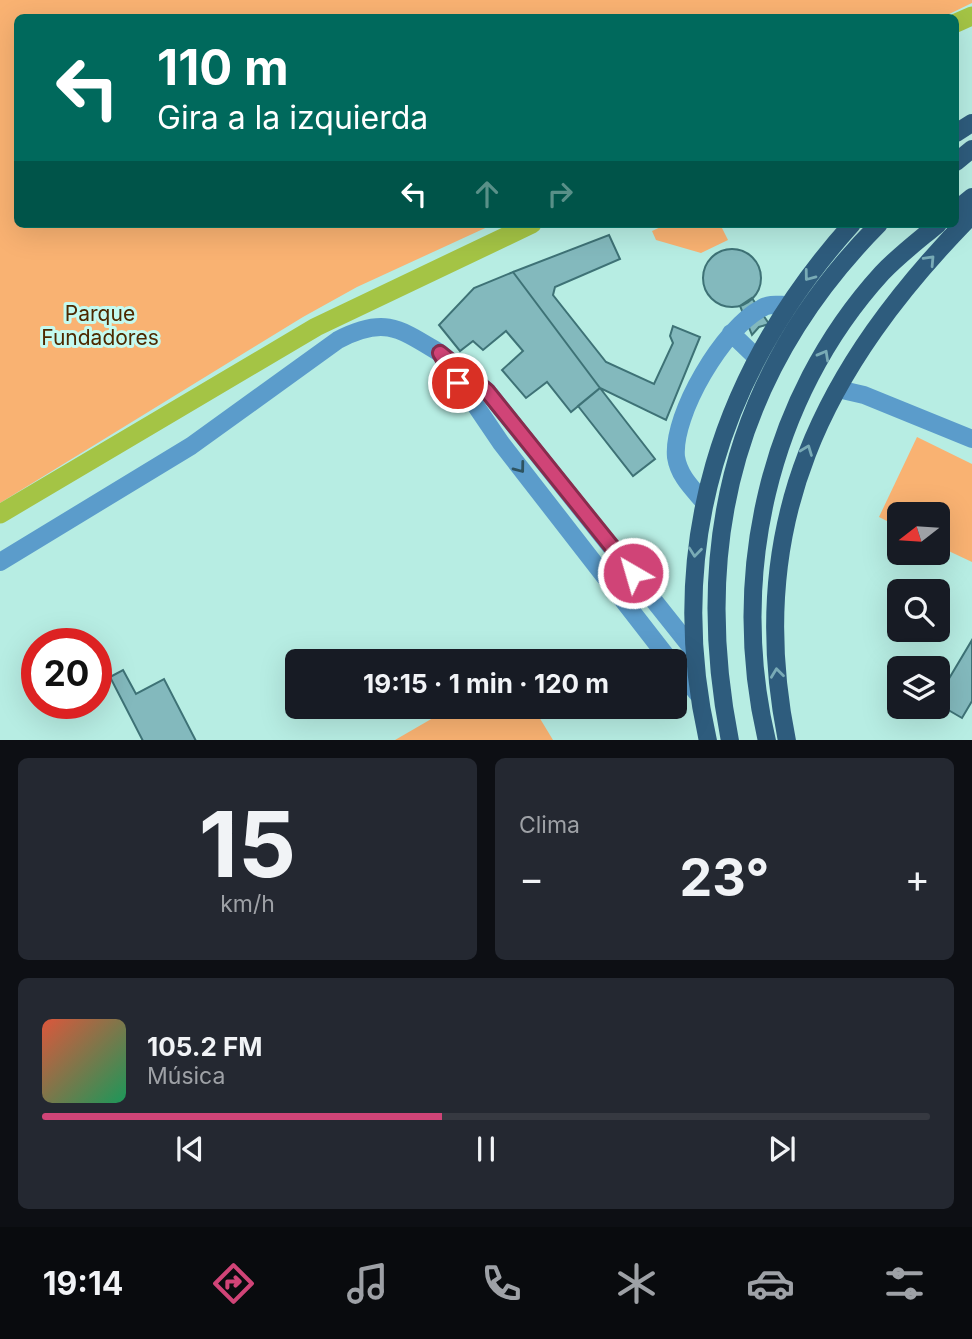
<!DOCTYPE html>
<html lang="es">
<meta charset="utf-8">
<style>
body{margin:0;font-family:Inter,sans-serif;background:#242831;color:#f1f3f6;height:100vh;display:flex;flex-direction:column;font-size:26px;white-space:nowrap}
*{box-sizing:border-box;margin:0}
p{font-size:23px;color:#9ea1a6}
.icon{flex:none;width:38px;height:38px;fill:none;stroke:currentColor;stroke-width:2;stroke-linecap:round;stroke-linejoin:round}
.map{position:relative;height:740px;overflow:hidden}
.side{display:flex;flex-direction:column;gap:18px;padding:18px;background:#0d0f14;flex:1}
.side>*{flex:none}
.banner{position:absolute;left:14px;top:14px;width:945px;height:214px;border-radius:10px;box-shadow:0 7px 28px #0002;background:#00695c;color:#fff;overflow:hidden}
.needle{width:46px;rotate:253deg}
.fabs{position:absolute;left:887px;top:502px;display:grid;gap:14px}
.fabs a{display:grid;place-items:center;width:63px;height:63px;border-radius:10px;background:#171b24;box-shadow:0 7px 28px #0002;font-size:35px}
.speed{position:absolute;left:21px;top:628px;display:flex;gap:14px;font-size:35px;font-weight:700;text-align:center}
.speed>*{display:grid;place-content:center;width:91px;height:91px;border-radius:50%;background:#171b24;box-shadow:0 7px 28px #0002;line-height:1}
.speed .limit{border:10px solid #d22;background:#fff;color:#111}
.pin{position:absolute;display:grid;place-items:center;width:60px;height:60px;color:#fff;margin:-30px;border:4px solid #fff;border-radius:50%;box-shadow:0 2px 7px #0007}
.me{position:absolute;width:77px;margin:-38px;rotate:322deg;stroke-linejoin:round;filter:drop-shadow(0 0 5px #0008)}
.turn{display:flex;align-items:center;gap:24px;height:147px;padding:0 28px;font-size:32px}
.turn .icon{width:91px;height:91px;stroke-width:2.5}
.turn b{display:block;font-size:49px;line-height:60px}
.lanes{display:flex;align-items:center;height:66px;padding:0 28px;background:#0003;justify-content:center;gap:35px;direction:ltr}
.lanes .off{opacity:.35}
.big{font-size:52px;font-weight:700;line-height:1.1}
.side .card{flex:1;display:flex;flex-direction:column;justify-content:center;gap:10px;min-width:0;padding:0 24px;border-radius:10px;background:#242831}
.side .dial{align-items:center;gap:0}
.dial b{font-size:91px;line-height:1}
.song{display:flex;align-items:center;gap:21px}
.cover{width:84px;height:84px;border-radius:10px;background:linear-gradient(135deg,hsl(10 70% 55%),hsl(150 70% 35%))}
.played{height:7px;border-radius:4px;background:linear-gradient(90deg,#d04477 45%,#363941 45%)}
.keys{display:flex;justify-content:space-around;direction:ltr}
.heat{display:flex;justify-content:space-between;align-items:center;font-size:38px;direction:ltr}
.side .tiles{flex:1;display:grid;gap:18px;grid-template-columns:1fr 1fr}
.card:last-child{grid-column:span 2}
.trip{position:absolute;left:285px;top:649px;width:402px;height:70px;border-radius:10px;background:#171b24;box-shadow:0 7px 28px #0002;font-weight:700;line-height:70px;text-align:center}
.tabs{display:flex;height:112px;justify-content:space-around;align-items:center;background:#090b0e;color:#9ea1a6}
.tabs .icon{width:49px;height:49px}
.tabs .current{color:#d04477}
.tabs b{font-size:32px;color:#f1f3f6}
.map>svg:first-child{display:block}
.green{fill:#f9b272}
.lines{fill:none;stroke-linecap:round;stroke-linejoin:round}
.canal{stroke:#a4c445;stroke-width:19}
.building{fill:#83b9bd;stroke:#3e7276;stroke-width:2}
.minor{stroke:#5b9ccb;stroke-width:18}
.major{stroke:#2e5c7d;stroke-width:18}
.oneway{stroke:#79abb6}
.oneway2{stroke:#2e5360}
.route-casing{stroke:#872c4d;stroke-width:18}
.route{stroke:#d04477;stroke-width:12}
.labels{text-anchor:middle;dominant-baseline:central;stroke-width:6;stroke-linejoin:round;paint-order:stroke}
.park-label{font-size:21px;fill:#4d2900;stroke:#c4faf0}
</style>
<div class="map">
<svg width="972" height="741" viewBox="0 0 972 741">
<rect width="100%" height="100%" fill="#b7ede3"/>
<!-- green -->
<path class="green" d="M 0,0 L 972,0 L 972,3 L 941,18 L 18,18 L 18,224 L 494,224 L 357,287 L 303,317 L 0,503 Z
M 667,224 L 720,224 L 728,240 L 701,253 L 656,240 L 652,231 Z
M 917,437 L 972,464 L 972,562 L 938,546 L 938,514 L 900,514 L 899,527 L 879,517 Z
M 452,707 L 533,707 L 553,740 L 395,740 Z"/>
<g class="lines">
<!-- canal -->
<path class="canal" d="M 956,23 L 972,16
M 0,514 L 316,327 L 532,224"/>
</g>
<!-- building -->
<path class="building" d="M 609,235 L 620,259 L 555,287 L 553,295 L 606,362 L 654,384 L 673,343 L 670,336 L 673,326 L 700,337 L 666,420 L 600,388 L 513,272 Z
M703 278a29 29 0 1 1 58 0a29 29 0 1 1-58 0Z
M 513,272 L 600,388 L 571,412 L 547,382 L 526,398 L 502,370 L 523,351 L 506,331 L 483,350 L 473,341 L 460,351 L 439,325 L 474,288 Z
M 752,298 L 769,324 L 759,327 L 752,335 L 740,306 Z
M 600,388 L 655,459 L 633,476 L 578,406 Z
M 972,640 L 972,701 L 962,718 L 938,704 L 938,697 Z
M 123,670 L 136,694 L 164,679 L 196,741 L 143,741 L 110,677 Z"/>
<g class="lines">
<!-- minor -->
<path class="minor" d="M 731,333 L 757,358
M 838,389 L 864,395 L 972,439
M 704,502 C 692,488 679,476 676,457 C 672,414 724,327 762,308 C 770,303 778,305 788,305
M 0,562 L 191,446 L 338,340 C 384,316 399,328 440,353
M 671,662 L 501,443 L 440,353 L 487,391 L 694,651
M 676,667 L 698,694"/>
<!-- major -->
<path class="major" d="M 956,133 L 972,123
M 956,162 L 972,149
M 956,210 L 972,197
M 708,741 C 664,547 721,370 852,224
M 730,741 C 691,543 736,368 879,224
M 767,741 C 728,578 768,398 882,273 C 899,255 919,240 938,224
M 787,741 C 743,524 823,367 972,215"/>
</g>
<!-- one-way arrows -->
<defs><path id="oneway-chevron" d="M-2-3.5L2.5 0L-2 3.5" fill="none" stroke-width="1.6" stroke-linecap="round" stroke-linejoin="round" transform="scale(1.75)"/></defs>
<g class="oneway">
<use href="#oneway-chevron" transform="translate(930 260) rotate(-47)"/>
<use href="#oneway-chevron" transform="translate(809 276) rotate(127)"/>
<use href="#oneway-chevron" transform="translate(824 355) rotate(-61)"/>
<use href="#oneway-chevron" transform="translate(807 450) rotate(-69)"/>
<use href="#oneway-chevron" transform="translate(695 552) rotate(96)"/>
<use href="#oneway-chevron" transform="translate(777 673) rotate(-97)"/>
</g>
<use class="oneway2" href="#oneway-chevron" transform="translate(520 468) rotate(53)"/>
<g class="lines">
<defs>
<path id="route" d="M 458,383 L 440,353 L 487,391 L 633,573"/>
</defs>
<!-- route casing -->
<use href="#route" class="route-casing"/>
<!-- route -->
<use href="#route" class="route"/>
</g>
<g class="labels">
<!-- park labels -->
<g class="park-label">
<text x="100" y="313">Parque<tspan x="100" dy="24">Fundadores</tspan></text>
</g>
</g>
</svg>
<div class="fabs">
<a><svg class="needle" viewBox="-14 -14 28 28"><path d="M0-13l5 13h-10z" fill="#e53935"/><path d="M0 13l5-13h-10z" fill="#9ea1a6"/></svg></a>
<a><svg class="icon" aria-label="search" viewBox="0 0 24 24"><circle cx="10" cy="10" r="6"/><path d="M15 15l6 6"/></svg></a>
<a><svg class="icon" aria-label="layers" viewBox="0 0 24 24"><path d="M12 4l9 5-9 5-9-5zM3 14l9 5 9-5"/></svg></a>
</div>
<div class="speed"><div class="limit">20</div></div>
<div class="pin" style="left:458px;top:383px;background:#d93025"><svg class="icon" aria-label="arrive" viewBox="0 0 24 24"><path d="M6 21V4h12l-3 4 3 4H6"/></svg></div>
<svg class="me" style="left:633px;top:573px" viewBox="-20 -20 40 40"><circle r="17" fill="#d04477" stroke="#fff" stroke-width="3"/><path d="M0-11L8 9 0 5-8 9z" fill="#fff"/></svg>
<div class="trip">19:15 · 1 min · 120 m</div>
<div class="banner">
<div class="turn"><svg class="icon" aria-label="left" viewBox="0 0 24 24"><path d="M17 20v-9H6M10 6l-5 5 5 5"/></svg><div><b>110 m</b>Gira a la izquierda</div></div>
<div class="lanes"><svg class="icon" aria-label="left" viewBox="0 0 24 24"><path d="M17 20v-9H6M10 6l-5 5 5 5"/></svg><svg class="icon off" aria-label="ahead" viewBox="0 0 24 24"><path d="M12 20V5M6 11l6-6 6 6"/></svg><svg class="icon off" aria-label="right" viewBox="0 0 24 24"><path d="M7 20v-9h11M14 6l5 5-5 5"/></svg></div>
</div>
</div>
<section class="side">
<div class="tiles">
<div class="card dial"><b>15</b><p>km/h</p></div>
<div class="card"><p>Clima</p>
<div class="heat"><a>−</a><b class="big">23°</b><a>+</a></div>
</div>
<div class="card">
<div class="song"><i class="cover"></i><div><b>105.2 FM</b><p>Música</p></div></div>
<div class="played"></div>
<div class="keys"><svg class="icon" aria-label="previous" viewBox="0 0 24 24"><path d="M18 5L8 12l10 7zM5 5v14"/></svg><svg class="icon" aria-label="pause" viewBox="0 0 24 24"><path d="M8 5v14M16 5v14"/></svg><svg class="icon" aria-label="next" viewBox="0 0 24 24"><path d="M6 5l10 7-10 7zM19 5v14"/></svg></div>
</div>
</div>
</section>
<nav class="tabs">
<b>19:14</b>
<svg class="icon current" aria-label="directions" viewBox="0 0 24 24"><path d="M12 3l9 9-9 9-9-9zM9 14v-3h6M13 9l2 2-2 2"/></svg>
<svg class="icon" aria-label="music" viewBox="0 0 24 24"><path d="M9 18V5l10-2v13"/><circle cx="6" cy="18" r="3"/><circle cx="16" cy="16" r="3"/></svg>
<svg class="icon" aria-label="phone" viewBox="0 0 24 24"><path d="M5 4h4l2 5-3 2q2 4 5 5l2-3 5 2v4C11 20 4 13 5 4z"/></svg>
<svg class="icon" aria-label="climate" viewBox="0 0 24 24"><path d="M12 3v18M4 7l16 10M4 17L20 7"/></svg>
<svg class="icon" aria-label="car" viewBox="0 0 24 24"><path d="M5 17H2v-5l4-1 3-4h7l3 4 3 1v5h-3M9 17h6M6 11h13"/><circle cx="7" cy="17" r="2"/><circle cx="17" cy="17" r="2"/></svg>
<svg class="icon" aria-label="filters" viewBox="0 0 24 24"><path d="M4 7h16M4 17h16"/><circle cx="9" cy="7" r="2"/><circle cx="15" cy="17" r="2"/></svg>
</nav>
